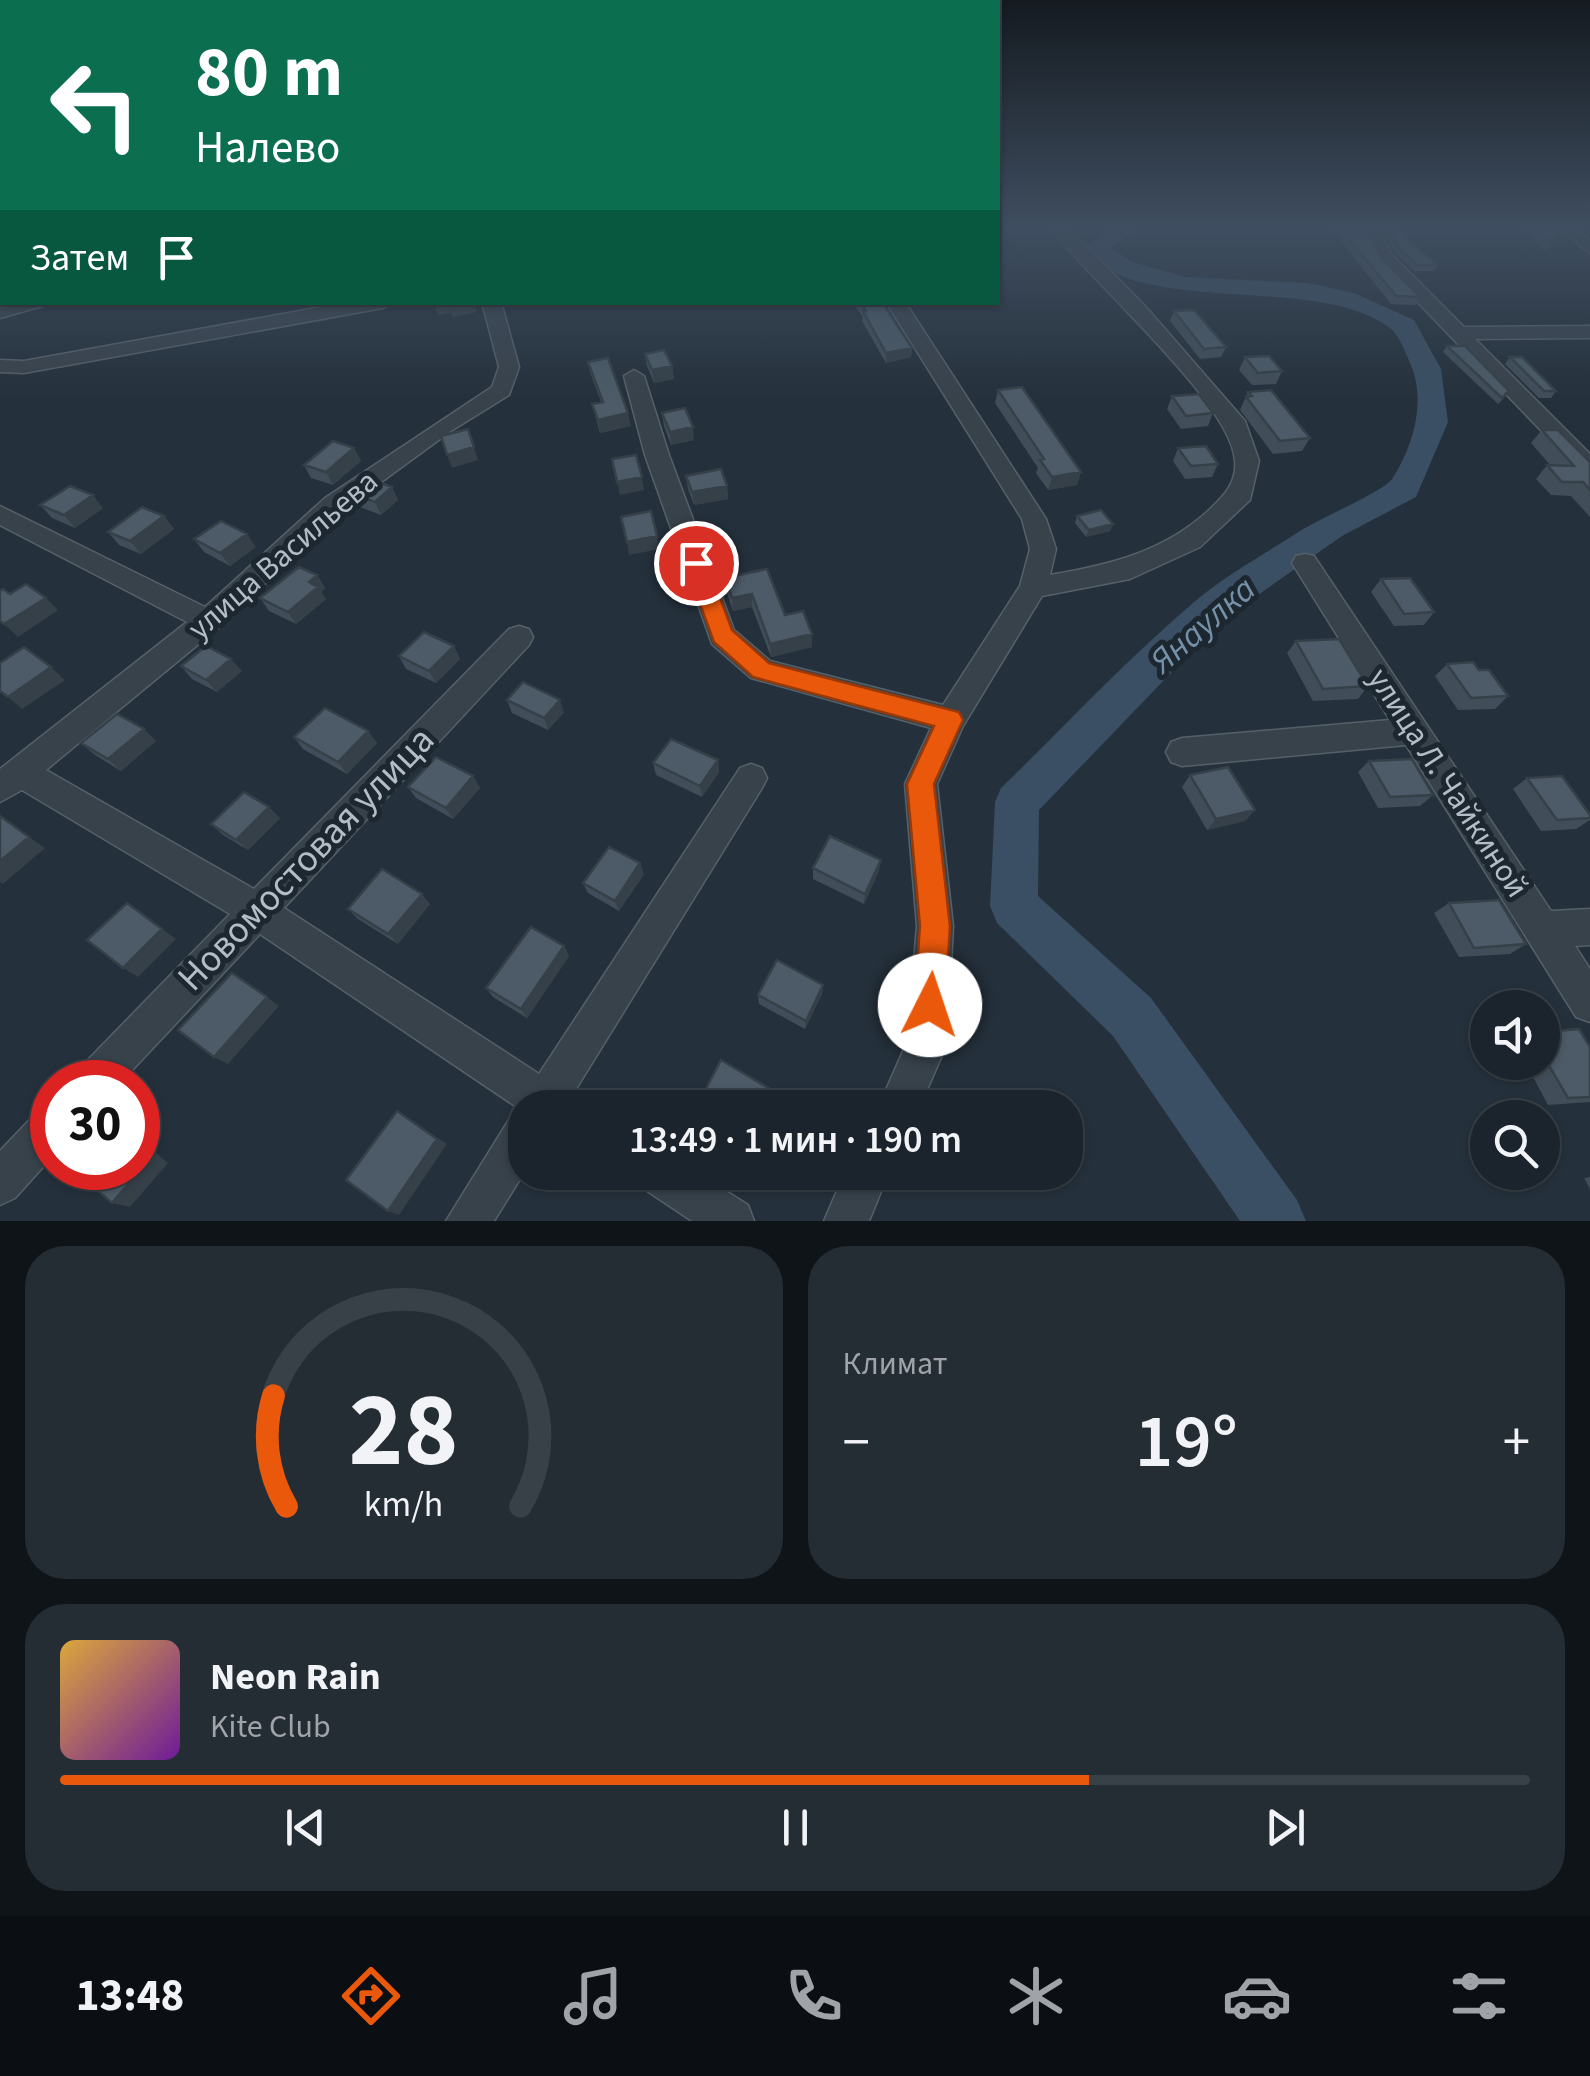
<!DOCTYPE html>
<html lang="ru">
<meta charset="utf-8">
<style>
body{margin:0;font-family:"Source Sans 3",sans-serif;background:#242c34;color:#f1f3f6;height:100vh;display:flex;flex-direction:column;font-size:38px;white-space:nowrap}
*{box-sizing:border-box;margin:0}
p{font-size:32px;color:#a0a4a9}
.icon{flex:none;width:55px;height:55px;fill:none;stroke:currentColor;stroke-width:2;stroke-linecap:round;stroke-linejoin:round}
.map{position:relative;height:1221px;overflow:hidden}
.panel{display:flex;flex-direction:column;gap:25px;padding:25px;background:#0f1418;flex:1}
.panel>*{flex:none}
.guide{position:absolute;left:0px;top:0px;width:1000px;height:305px;box-shadow:0 2px 8px #0004,0 0 0 2px #394148;background:#0b6e4f;color:#fff;overflow:hidden}
.fabs{position:absolute;left:1470px;top:990px;display:grid;gap:20px}
.fabs a{display:grid;place-items:center;width:90px;height:90px;border-radius:50%;background:#1b242c;box-shadow:0 2px 8px #0004,0 0 0 2px #394148;font-size:50px}
.speed{position:absolute;left:30px;top:1060px;display:flex;gap:20px;font-size:50px;font-weight:700;text-align:center}
.speed>*{display:grid;place-content:center;width:130px;height:130px;border-radius:50%;background:#1b242c;box-shadow:0 2px 8px #0004,0 0 0 2px #394148;line-height:1}
.speed .limit{border:15px solid #d22;background:#fff;color:#111}
.pin{position:absolute;display:grid;place-items:center;width:85px;height:85px;color:#fff;margin:-42px;border:5px solid #fff;border-radius:50%;box-shadow:0 2px 10px #0007}
.me{position:absolute;width:110px;margin:-55px;rotate:4deg;stroke-linejoin:round;filter:drop-shadow(0 0 8px #0008)}
.turn{display:flex;align-items:center;gap:35px;height:210px;padding:0 30px;font-size:45px}
.turn .icon{width:130px;height:130px;stroke-width:2.5}
.turn b{display:block;font-size:70px;line-height:85px}
.then{display:flex;align-items:center;height:95px;padding:0 30px;background:#0003;gap:20px;font-size:38px}
.big{font-size:75px;font-weight:600;line-height:1.1}
.panel .card{flex:1;display:flex;flex-direction:column;justify-content:center;gap:15px;min-width:0;padding:0 35px;border-radius:40px;background:#242c34}
.panel .dial{align-items:center;gap:0}
.dial svg{height:260px;overflow:visible;fill:none;stroke:#394148;stroke-width:7;stroke-linecap:round;text-anchor:middle}
.dial text{fill:#f1f3f6;stroke:none}
.song{display:flex;align-items:center;gap:30px}
.cover{width:120px;height:120px;border-radius:15px;background:linear-gradient(135deg,hsl(40 70% 55%),hsl(280 70% 35%))}
.played{height:10px;border-radius:5px;background:linear-gradient(90deg,#ea580c 70%,#394148 70%)}
.keys{display:flex;justify-content:space-around;direction:ltr}
.heat{display:flex;justify-content:space-between;align-items:center;font-size:55px;direction:ltr}
.panel .tiles{flex:1;display:grid;gap:25px;grid-template-columns:1fr 1fr}
.card:last-child{grid-column:span 2}
.trip{position:absolute;left:508px;top:1090px;width:575px;height:100px;border-radius:40px;background:#1b242c;box-shadow:0 2px 8px #0004,0 0 0 2px #394148;font-weight:600;line-height:100px;text-align:center}
.tab-bar{display:flex;height:160px;justify-content:space-around;align-items:center;background:#0b0e12;color:#a0a4a9}
.tab-bar .icon{width:70px;height:70px}
.tab-bar .selected{color:#ea580c}
.tab-bar b{font-size:45px;color:#f1f3f6}
.map>svg:first-child{display:block}
.lines{fill:none;stroke-linecap:round;stroke-linejoin:round}
.river{fill:#3a4f63;fill-rule:evenodd}
.minor-casing{stroke:#566069;stroke-width:3}
.minor{fill:#38424b;fill-rule:evenodd}
.wall{fill:#414e59}
.shaded-wall{fill:#354048}
.building{fill:#4c5b67;stroke:#354048;stroke-width:2.5}
.route{fill:#ea580c;stroke:#983908;stroke-width:2.5}
.labels{text-anchor:middle;dominant-baseline:central;stroke-width:10;stroke-linejoin:round;paint-order:stroke}
.street-label{font-size:32px;fill:#b3bdc7;stroke:#1d2730}
.water-label{font-size:35px;font-style:italic;fill:#7590a9;stroke:#1d2730}
.near-street-label{font-size:38px;fill:#b3bdc7;stroke:#1d2730}
</style>
<div class="map">
<svg width="1590" height="1221" viewBox="0 0 1590 1221">
<rect width="100%" height="100%" fill="#24303b"/>
<g class="lines">
<!-- river -->
<path class="river" d="M 1110,230 L 1138,230 L 1111,248 L 1132,262 L 1186,277 L 1308,283 L 1354,293 L 1414,320 L 1441,369 L 1448,422 L 1416,497 L 1342,536 L 1221,621 L 1039,810 L 1038,896 L 1151,998 L 1297,1200 L 1306,1221 L 1240,1221 L 1113,1036 L 997,923 L 990,906 L 995,802 L 1001,788 C 1065,726 1126,660 1193,603 C 1225,575 1265,554 1300,531 C 1319,519 1384,491 1392,479 C 1413,447 1427,400 1410,363 C 1406,354 1400,337 1392,330 C 1322,271 1125,320 1086,246 Z"/>
<defs>
<path id="minor" d="M 1053,230 L 1070,230 L 1145,306 L 1245,421 L 1259,461 L 1250,500 L 1200,547 L 1130,579 L 1042,596 L 963,726 L 937,784 L 953,926 L 947,1044 L 919,1108 L 878,1108 L 907,1042 L 917,926 L 905,784 L 931,728 L 751,678 L 712,644 L 645,455 L 624,376 L 634,370 L 644,376 L 669,455 L 734,630 L 770,661 L 943,705 L 1020,586 L 1030,549 L 1022,519 L 886,302 L 905,302 L 1046,519 L 1056,549 L 1050,575 C 1109,565 1163,552 1208,511 C 1224,496 1237,483 1235,460 C 1230,401 1091,283 1053,230 Z
M 1363,230 L 1379,230 L 1392,255 L 1464,327 L 1590,326 L 1590,338 L 1475,339 L 1590,454 L 1590,476 L 1582,473 L 1378,261 Z
M 1559,230 L 1577,230 L 1590,240 L 1590,253 Z
M 18,302 L 57,302 L 0,318 L 0,306 Z
M 349,302 L 392,302 L 383,308 L 24,373 L 0,372 L 0,360 L 24,361 Z
M 482,302 L 501,302 L 519,367 L 509,395 L 451,431 L 343,510 L 218,628 L 46,770 L 254,889 L 509,629 L 519,626 L 529,629 L 533,637 L 529,645 L 284,908 L 539,1074 L 740,768 L 751,764 L 762,768 L 767,778 L 762,788 L 571,1097 L 575,1108 L 525,1108 L 525,1171 L 494,1221 L 446,1221 L 510,1118 L 522,1113 L 521,1110 L 260,934 L 121,1082 L 74,1082 L 80,1068 L 230,914 L 22,790 L 0,802 L 0,769 L 187,622 L 0,525 L 0,506 L 205,607 L 325,498 L 492,387 L 499,367 Z
M 1305,554 L 1314,556 L 1551,911 L 1590,909 L 1590,945 L 1575,946 L 1590,969 L 1590,1022 L 1576,1017 L 1406,745 L 1182,766 L 1171,762 L 1166,752 L 1171,742 L 1182,738 L 1390,720 L 1292,563 L 1296,556 Z
M 52,1106 L 52,1157 L 15,1198 L 0,1205 L 0,1151 L 37,1112 Z
M 635,1172 L 696,1172 L 748,1205 L 754,1221 L 692,1221 L 641,1187 Z
M 845,1172 L 889,1172 L 869,1221 L 824,1221 Z"/>
</defs>
<!-- minor casing -->
<use href="#minor" class="minor-casing"/>
<!-- minor -->
<use href="#minor" class="minor"/>
</g>
<!-- wall -->
<path class="wall" d="M 1332,230 L 1367,230 L 1380,256 L 1420,297 L 1415,305 L 1391,304 Z
M 1383,230 L 1399,230 L 1437,265 L 1434,271 L 1414,271 L 1395,253 Z
M 1521,230 L 1562,230 L 1547,251 Z
M 852,302 L 882,302 L 912,348 L 911,357 L 886,363 L 862,321 L 863,317 Z
M 1174,311 L 1226,347 L 1221,357 L 1200,359 L 1170,321 Z
M 1447,346 L 1509,391 L 1504,398 L 1498,404 L 1443,352 Z
M 645,354 L 672,366 L 674,379 L 654,383 L 647,366 Z
M 1245,357 L 1282,371 L 1276,384 L 1252,385 L 1239,370 Z
M 1510,357 L 1556,391 L 1551,398 L 1539,398 L 1505,364 Z
M 588,362 L 631,426 L 600,433 L 592,404 L 601,402 L 591,375 Z
M 998,390 L 1081,472 L 1077,485 L 1048,490 L 1036,473 L 1038,468 L 995,403 Z
M 1248,392 L 1310,438 L 1302,451 L 1273,454 L 1240,410 Z
M 1172,396 L 1213,413 L 1208,426 L 1181,429 L 1167,409 Z
M 662,413 L 694,440 L 671,445 L 664,426 Z
M 1542,430 L 1590,462 L 1590,517 L 1571,496 L 1551,495 L 1536,479 L 1547,465 L 1551,466 L 1531,443 Z
M 354,448 L 361,461 L 333,485 L 311,478 L 304,465 Z
M 1178,448 L 1218,464 L 1212,477 L 1185,479 L 1173,461 Z
M 686,476 L 727,486 L 728,499 L 694,505 L 688,489 Z
M 392,487 L 398,500 L 381,515 L 357,506 L 350,493 Z
M 40,505 L 103,508 L 75,528 L 52,518 Z
M 164,516 L 174,529 L 141,554 L 119,545 L 108,532 Z
M 1077,516 L 1113,524 L 1110,531 L 1086,537 L 1075,523 Z
M 194,539 L 256,547 L 230,566 L 204,552 Z
M 317,575 L 325,588 L 321,592 L 326,599 L 296,624 L 269,611 L 260,598 Z
M 725,578 L 812,634 L 812,647 L 771,657 L 752,607 L 733,611 L 726,590 Z
M 1381,579 L 1434,612 L 1424,625 L 1394,626 L 1371,592 Z
M 1296,641 L 1368,686 L 1358,699 L 1313,701 L 1287,653 Z
M 454,646 L 460,659 L 436,683 L 406,669 L 399,656 Z
M 1447,664 L 1479,670 L 1508,696 L 1495,709 L 1458,710 L 1435,676 Z
M 181,666 L 242,671 L 217,692 L 192,679 Z
M 507,700 L 564,712 L 548,730 L 512,713 Z
M 368,731 L 377,743 L 347,774 L 303,749 L 294,737 Z
M 156,741 L 121,771 L 95,755 L 81,743 Z
M 718,760 L 719,772 L 702,797 L 656,775 L 653,763 Z
M 1369,761 L 1433,795 L 1420,806 L 1378,808 L 1358,772 Z
M 1190,775 L 1255,810 L 1245,821 L 1207,830 L 1182,787 Z
M 473,776 L 480,788 L 453,819 L 416,798 L 408,787 Z
M 1527,778 L 1590,815 L 1590,820 L 1576,829 L 1541,831 L 1513,789 Z
M 280,818 L 248,850 L 223,835 L 211,824 Z
M 813,868 L 879,871 L 864,904 L 813,879 Z
M 644,874 L 619,911 L 588,893 L 583,883 Z
M 1449,903 L 1526,944 L 1510,954 L 1459,957 L 1434,913 Z
M 430,904 L 398,944 L 358,919 L 348,909 Z
M 564,946 L 569,956 L 527,1018 L 493,997 L 486,988 Z
M 823,985 L 822,994 L 805,1029 L 759,1004 L 758,995 Z
M 1542,1032 L 1590,1047 L 1590,1102 L 1548,1105 L 1525,1062 L 1542,1062 Z
M 1590,1177 L 1590,1189 L 1584,1178 Z"/>
<!-- shaded-wall -->
<path class="shaded-wall" d="M 474,302 L 477,312 L 453,317 L 451,313 L 438,315 L 435,306 L 448,303 Z
M 912,348 L 911,357 L 886,363 L 886,353 Z
M 672,366 L 674,379 L 654,383 L 652,370 Z
M 628,413 L 631,426 L 600,433 L 598,420 Z
M 693,427 L 694,440 L 671,445 L 670,432 Z
M 468,429 L 478,460 L 452,468 L 447,455 Z
M 354,448 L 361,461 L 333,485 L 326,472 Z
M 1081,472 L 1077,485 L 1048,490 L 1052,477 Z
M 642,477 L 644,490 L 620,495 L 617,482 Z
M 727,486 L 728,499 L 694,505 L 692,492 Z
M 392,487 L 398,500 L 381,515 L 375,502 Z
M 93,495 L 103,508 L 75,528 L 64,515 Z
M 164,516 L 174,529 L 141,554 L 130,541 Z
M 1113,524 L 1110,531 L 1086,537 L 1089,530 Z
M 247,534 L 256,547 L 230,566 L 220,553 Z
M 657,536 L 660,549 L 629,555 L 627,542 Z
M 317,575 L 325,588 L 321,592 L 326,599 L 296,624 L 288,612 L 309,582 Z
M 752,594 L 752,607 L 733,611 L 732,598 Z
M 46,598 L 58,610 L 18,637 L 4,624 Z
M 812,634 L 812,647 L 771,657 L 770,644 Z
M 454,646 L 460,659 L 436,683 L 429,671 Z
M 231,659 L 242,671 L 217,692 L 206,680 Z
M 51,667 L 65,680 L 22,709 L 8,697 Z
M 560,700 L 564,712 L 548,730 L 544,718 Z
M 144,729 L 156,741 L 121,771 L 108,759 Z
M 368,731 L 377,743 L 347,774 L 338,762 Z
M 718,760 L 719,772 L 702,797 L 700,786 Z
M 473,776 L 480,788 L 453,819 L 446,808 Z
M 269,807 L 280,818 L 248,850 L 236,840 Z
M 1255,810 L 1245,821 L 1207,830 L 1216,819 Z
M 29,837 L 45,848 L 3,884 L 0,882 L 0,861 Z
M 881,860 L 879,871 L 864,904 L 865,894 Z
M 640,863 L 644,874 L 619,911 L 615,901 Z
M 422,894 L 430,904 L 398,944 L 388,934 Z
M 127,903 L 176,939 L 138,977 L 123,968 Z
M 564,946 L 569,956 L 527,1018 L 521,1009 Z
M 823,985 L 822,994 L 805,1029 L 806,1021 Z
M 267,997 L 279,1006 L 228,1064 L 214,1057 Z
M 770,1089 L 771,1096 L 766,1108 L 762,1108 Z
M 397,1111 L 447,1144 L 399,1215 L 388,1211 Z
M 138,1138 L 168,1163 L 130,1207 L 112,1203 L 138,1146 Z"/>
<!-- building -->
<path class="building" d="M 1342,230 L 1367,230 L 1380,256 L 1420,297 L 1396,296 Z
M 1389,230 L 1399,230 L 1437,265 L 1417,265 L 1398,247 Z
M 1537,230 L 1562,230 L 1553,242 Z
M 434,302 L 473,302 L 450,307 L 448,303 L 435,306 Z
M 860,302 L 882,302 L 912,348 L 886,353 L 863,311 L 866,311 Z
M 1194,310 L 1226,347 L 1204,349 L 1174,311 Z
M 1447,346 L 1465,346 L 1509,391 L 1502,398 Z
M 664,350 L 672,366 L 652,370 L 645,354 Z
M 1269,356 L 1282,371 L 1258,373 L 1245,357 Z
M 1510,357 L 1522,357 L 1556,391 L 1544,391 Z
M 608,358 L 628,413 L 598,420 L 592,404 L 603,402 L 588,362 Z
M 1022,387 L 1081,472 L 1052,477 L 1040,460 L 1044,459 L 998,390 Z
M 1271,390 L 1310,438 L 1280,441 L 1246,397 L 1252,396 L 1248,392 Z
M 1199,394 L 1213,413 L 1186,416 L 1172,396 Z
M 685,408 L 693,427 L 670,432 L 662,413 Z
M 468,429 L 474,447 L 447,455 L 441,436 Z
M 1542,430 L 1558,430 L 1590,462 L 1590,490 L 1583,482 L 1562,482 L 1547,465 L 1574,466 Z
M 333,441 L 354,448 L 326,472 L 304,465 Z
M 1206,446 L 1218,464 L 1191,466 L 1178,448 Z
M 636,455 L 642,477 L 617,482 L 612,459 Z
M 721,469 L 727,486 L 692,492 L 686,476 Z
M 368,478 L 392,487 L 375,502 L 350,493 Z
M 70,486 L 93,495 L 64,515 L 40,505 Z
M 142,507 L 164,516 L 130,541 L 108,532 Z
M 1101,510 L 1113,524 L 1089,530 L 1077,516 Z
M 651,511 L 657,536 L 627,542 L 621,517 Z
M 221,521 L 247,534 L 220,553 L 194,539 Z
M 299,567 L 317,575 L 309,582 L 318,587 L 288,612 L 260,598 Z
M 767,569 L 785,615 L 803,611 L 812,634 L 770,644 L 752,594 L 732,598 L 725,578 Z
M 1410,578 L 1434,612 L 1404,614 L 1381,579 Z
M 26,584 L 46,598 L 4,624 L 0,621 L 0,591 L 3,589 L 10,594 Z
M 424,632 L 454,646 L 429,671 L 399,656 Z
M 1339,639 L 1368,686 L 1323,689 L 1296,641 Z
M 206,646 L 231,659 L 206,680 L 181,666 Z
M 24,647 L 51,667 L 8,697 L 0,691 L 0,663 Z
M 1473,662 L 1479,670 L 1489,670 L 1508,696 L 1471,698 L 1447,664 Z
M 523,682 L 560,700 L 544,718 L 507,700 Z
M 325,708 L 368,731 L 338,762 L 294,737 Z
M 117,714 L 144,729 L 108,759 L 81,743 Z
M 671,739 L 718,760 L 700,786 L 653,763 Z
M 436,757 L 473,776 L 446,808 L 408,787 Z
M 1412,759 L 1433,795 L 1390,797 L 1369,761 Z
M 1228,767 L 1255,810 L 1216,819 L 1190,775 Z
M 1562,776 L 1590,815 L 1590,818 L 1557,820 L 1527,778 Z
M 244,792 L 269,807 L 236,840 L 211,824 Z
M 0,816 L 29,837 L 0,861 Z
M 830,836 L 881,860 L 865,894 L 813,868 Z
M 609,847 L 640,863 L 615,901 L 583,883 Z
M 382,869 L 422,894 L 388,934 L 348,909 Z
M 1499,900 L 1526,944 L 1474,948 L 1449,903 Z
M 127,903 L 162,929 L 123,968 L 87,940 Z
M 531,927 L 564,946 L 521,1009 L 486,988 Z
M 777,960 L 823,985 L 806,1021 L 758,995 Z
M 232,973 L 267,997 L 214,1057 L 178,1030 Z
M 1579,1029 L 1590,1047 L 1590,1097 L 1568,1098 L 1542,1054 L 1542,1032 Z
M 721,1060 L 770,1089 L 762,1108 L 696,1108 Z
M 397,1111 L 437,1139 L 388,1211 L 346,1180 Z
M 138,1146 L 151,1157 L 112,1203 L 71,1168 L 138,1168 Z"/>
<!-- sky -->
<linearGradient id="sky" x2="0" y2="1"><stop stop-color="#141a20"/><stop offset="0.57" stop-color="#3f4e60"/><stop offset="1" stop-color="#3f4e60" stop-opacity="0"/></linearGradient>
<rect width="1590" height="400" fill="url(#sky)"/>
<!-- route -->
<path class="route" d="M 696,555 L 707,563 L 732,630 L 769,663 L 959,712 L 963,720 L 934,784 L 950,926 L 945,1005 L 941,1016 L 930,1021 L 918,1016 L 914,1005 L 920,926 L 907,784 L 934,726 L 753,677 L 714,642 L 685,563 Z"/>
<g class="labels">
<!-- street labels -->
<g class="street-label">
<text transform="translate(283 555) rotate(-41)">улица Васильева</text>
<text transform="translate(1448 783) rotate(57)">улица Л. Чайкиной</text>
</g>
<!-- water labels -->
<g class="water-label">
<text transform="translate(1203 625) rotate(-41)">Янаулка</text>
</g>
<!-- near-street labels -->
<g class="near-street-label">
<text transform="translate(306 859) rotate(-46)">Новомостовая улица</text>
</g>
</g>
</svg>
<div class="fabs">
<a><svg class="icon" aria-label="sound" viewBox="0 0 24 24"><path d="M4 9h4l5-4v14l-5-4H4zM17 9q2 3 0 6"/></svg></a>
<a><svg class="icon" aria-label="search" viewBox="0 0 24 24"><circle cx="10" cy="10" r="6"/><path d="M15 15l6 6"/></svg></a>
</div>
<div class="speed"><div class="limit">30</div></div>
<div class="pin" style="left:696px;top:563px;background:#d93025"><svg class="icon" aria-label="arrive" viewBox="0 0 24 24"><path d="M6 21V4h12l-3 4 3 4H6"/></svg></div>
<svg class="me" style="left:930px;top:1005px" viewBox="-20 -20 40 40"><circle r="19" fill="#fff"/><path d="M0-13L10 11 0 6-10 11z" fill="#ea580c"/></svg>
<div class="trip">13:49 · 1 мин · 190 m</div>
<div class="guide">
<div class="turn"><svg class="icon" aria-label="left" viewBox="0 0 24 24"><path d="M17 20v-9H6M10 6l-5 5 5 5"/></svg><div><b>80 m</b>Налево</div></div>
<div class="then">Затем<svg class="icon" aria-label="arrive" viewBox="0 0 24 24"><path d="M6 21V4h12l-3 4 3 4H6"/></svg></div>
</div>
</div>
<section class="panel">
<div class="tiles">
<div class="card dial"><svg viewBox="0 0 100 80">
<path d="M14 69A42 42 0 1 1 86 69"/>
<path d="M14 69A42 42 0 0 1 10 35" stroke="#ea580c"/>
<text x="50" y="56" font-size="32" font-weight="700">28</text>
<text x="50" y="72" font-size="11">km/h</text>
</svg></div>
<div class="card"><p>Климат</p>
<div class="heat"><a>−</a><b class="big">19°</b><a>+</a></div>
</div>
<div class="card">
<div class="song"><i class="cover"></i><div><b>Neon Rain</b><p>Kite Club</p></div></div>
<div class="played"></div>
<div class="keys"><svg class="icon" aria-label="previous" viewBox="0 0 24 24"><path d="M18 5L8 12l10 7zM5 5v14"/></svg><svg class="icon" aria-label="pause" viewBox="0 0 24 24"><path d="M8 5v14M16 5v14"/></svg><svg class="icon" aria-label="next" viewBox="0 0 24 24"><path d="M6 5l10 7-10 7zM19 5v14"/></svg></div>
</div>
</div>
</section>
<nav class="tab-bar">
<b>13:48</b>
<svg class="icon selected" aria-label="directions" viewBox="0 0 24 24"><path d="M12 3l9 9-9 9-9-9zM9 14v-3h6M13 9l2 2-2 2"/></svg>
<svg class="icon" aria-label="music" viewBox="0 0 24 24"><path d="M9 18V5l10-2v13"/><circle cx="6" cy="18" r="3"/><circle cx="16" cy="16" r="3"/></svg>
<svg class="icon" aria-label="phone" viewBox="0 0 24 24"><path d="M5 4h4l2 5-3 2q2 4 5 5l2-3 5 2v4C11 20 4 13 5 4z"/></svg>
<svg class="icon" aria-label="climate" viewBox="0 0 24 24"><path d="M12 3v18M4 7l16 10M4 17L20 7"/></svg>
<svg class="icon" aria-label="car" viewBox="0 0 24 24"><path d="M5 17H2v-5l4-1 3-4h7l3 4 3 1v5h-3M9 17h6M6 11h13"/><circle cx="7" cy="17" r="2"/><circle cx="17" cy="17" r="2"/></svg>
<svg class="icon" aria-label="filters" viewBox="0 0 24 24"><path d="M4 7h16M4 17h16"/><circle cx="9" cy="7" r="2"/><circle cx="15" cy="17" r="2"/></svg>
</nav>
